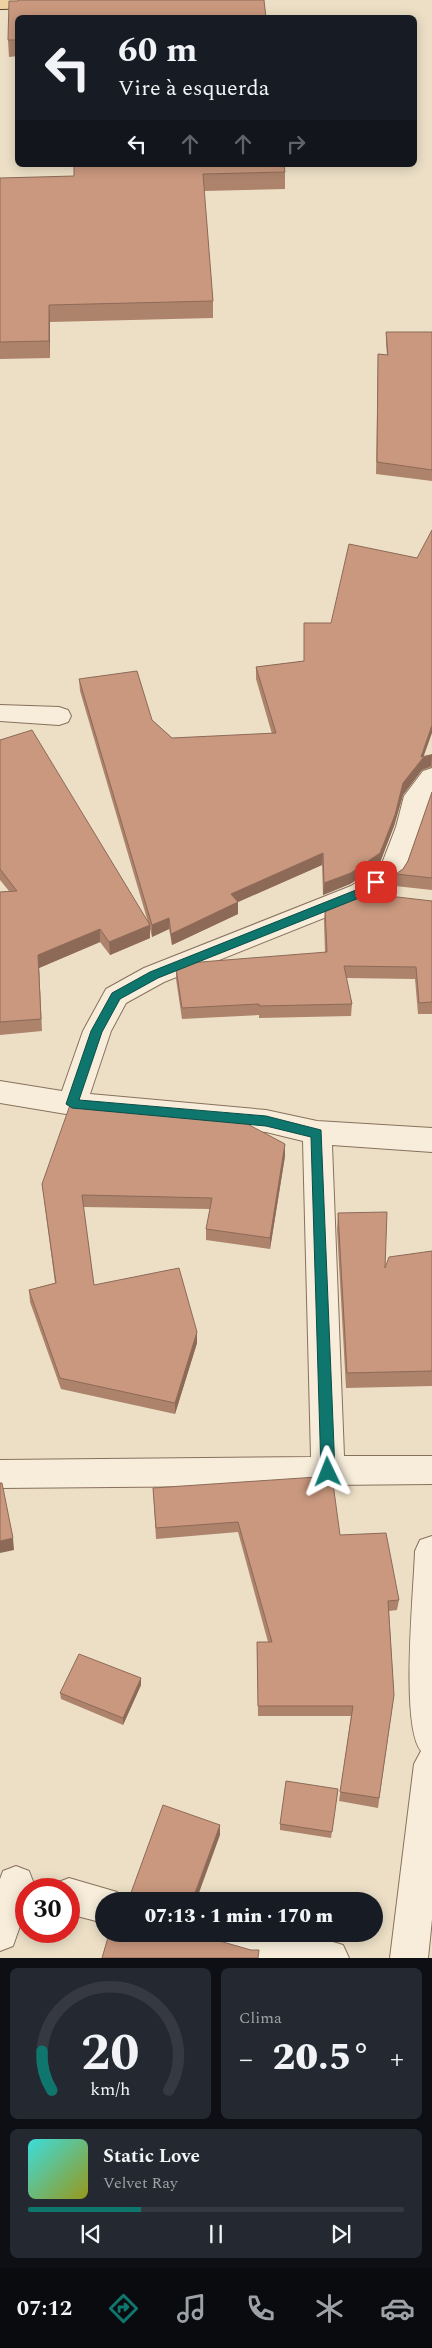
<!DOCTYPE html>
<html lang="pt">
<meta charset="utf-8">
<style>
body{margin:0;font-family:Spectral,serif;background:#242831;color:#f1f3f6;height:100vh;display:flex;flex-direction:column;font-size:19px;white-space:nowrap}
*{box-sizing:border-box;margin:0}
p{font-size:16px;color:#9ea1a6}
.icon{flex:none;width:28px;height:28px;fill:none;stroke:currentColor;stroke-width:2;stroke-linecap:round;stroke-linejoin:round}
.map{position:relative;height:1958px;overflow:hidden}
.details{display:flex;flex-direction:column;gap:10px;padding:10px;background:#0d0f14;flex:1}
.details>*{flex:none}
.hud{position:absolute;left:15px;top:15px;width:402px;height:152px;border-radius:8px;box-shadow:0 2px 12px #0003;background:#171b24;color:#f1f3f6;overflow:hidden}
.speed{position:absolute;left:15px;top:1878px;display:flex;gap:10px;font-size:25px;font-weight:700;text-align:center}
.speed>*{display:grid;place-content:center;width:65px;height:65px;border-radius:50%;background:#171b24;box-shadow:0 2px 12px #0003;line-height:1}
.speed .limit{border:8px solid #d22;background:#fff;color:#111}
.pin{position:absolute;display:grid;place-items:center;width:42px;height:42px;color:#fff;margin:-21px;border-radius:10px;box-shadow:0 2px 8px #0006}
.me{position:absolute;width:55px;margin:-28px;rotate:358deg;stroke-linejoin:round;filter:drop-shadow(0 0 4px #0008)}
.turn{display:flex;align-items:center;gap:18px;height:105px;padding:0 20px;font-size:22px}
.turn .icon{width:65px;height:65px;stroke-width:2.5}
.turn b{display:block;font-size:35px;line-height:42px}
.lanes{display:flex;align-items:center;height:48px;padding:0 20px;background:#0003;justify-content:center;gap:25px;direction:ltr}
.lanes .off{opacity:.35}
.big{font-size:38px;font-weight:800;line-height:1.1}
.details .widget{flex:1;display:flex;flex-direction:column;justify-content:center;gap:8px;min-width:0;padding:0 18px;border-radius:8px;background:#242831}
.details .dial{align-items:center;gap:0}
.dial svg{height:130px;overflow:visible;fill:none;stroke:#363941;stroke-width:7;stroke-linecap:round;text-anchor:middle}
.dial text{fill:#f1f3f6;stroke:none}
.song{display:flex;align-items:center;gap:15px}
.cover{width:60px;height:60px;border-radius:8px;background:linear-gradient(135deg,hsl(180 70% 55%),hsl(60 70% 35%))}
.played{height:5px;border-radius:2px;background:linear-gradient(90deg,#0f766e 30%,#363941 30%)}
.keys{display:flex;justify-content:space-around;direction:ltr}
.heat{display:flex;justify-content:space-between;align-items:center;font-size:28px;direction:ltr}
.details .tiles{flex:1;display:grid;gap:10px;grid-template-columns:1fr 1fr}
.widget:last-child{grid-column:span 2}
.trip{position:absolute;left:95px;top:1892px;width:288px;height:50px;border-radius:25px;background:#171b24;box-shadow:0 2px 12px #0003;font-weight:800;line-height:50px;text-align:center}
.tabs{display:flex;height:80px;justify-content:space-around;align-items:center;background:#090b0e;color:#9ea1a6}
.tabs .icon{width:35px;height:35px}
.tabs .selected{color:#0f766e}
.tabs b{font-size:22px;color:#f1f3f6}
.map>svg:first-child{display:block}
.lines{fill:none;stroke-linecap:round;stroke-linejoin:round}
.minor-casing{stroke:#87715d;stroke-width:2}
.major-casing{stroke:#553f31;stroke-width:2}
.minor{fill:#f7edda;fill-rule:evenodd}
.major{fill:#edd1a0;fill-rule:evenodd}
.wall{fill:#ad836c}
.shaded-wall{fill:#8d6a58}
.building{fill:#c9987e;stroke:#8d6a58}
.route{fill:#0f766e;stroke:#0a4d48}
</style>
<div class="map">
<svg width="432" height="1958" viewBox="0 0 432 1958">
<rect width="100%" height="100%" fill="#ecdfc6"/>
<g class="lines">
<defs>
<path id="minor" d="M 0,705 L 59,707 L 68,710 L 71,716 L 68,722 L 59,725 L 0,721 Z
M 432,768 L 432,795 L 401,879 L 369,900 L 164,982 L 126,1003 L 111,1031 L 90,1094 L 266,1110 L 317,1121 L 432,1128 L 432,1152 L 332,1145 L 344,1456 L 432,1456 L 432,1484 L 0,1488 L 0,1460 L 311,1457 L 303,1141 L 266,1132 L 72,1115 L 0,1103 L 0,1081 L 62,1091 L 83,1031 L 106,989 L 144,968 L 351,886 L 381,866 L 396,827 L 404,796 L 423,771 Z
M 432,1536 L 432,1919 L 428,1958 L 390,1958 L 414,1764 L 421,1751 C 400,1726 414,1589 415,1551 L 420,1540 Z
M 16,1866 L 29,1871 L 34,1884 L 33,1889 L 26,1889 L 26,1909 L 13,1946 L 0,1951 L 0,1879 L 3,1871 Z
M 69,1878 L 117,1892 L 121,1901 L 104,1901 L 104,1923 L 69,1914 L 69,1889 L 54,1889 L 56,1883 Z
M 209,1934 L 306,1934 L 343,1945 L 349,1958 L 251,1958 L 214,1947 Z"/>
<path id="major" d="M 0,0 L 53,0 L 55,3 L 52,7 L 46,8 L 0,9 Z"/>
</defs>
<!-- minor casing -->
<use href="#minor" class="minor-casing"/>
<!-- major casing -->
<use href="#major" class="major-casing"/>
<!-- minor -->
<use href="#minor" class="minor"/>
<!-- major -->
<use href="#major" class="major"/>
</g>
<!-- wall -->
<path class="wall" d="M 18,18 L 18,56 L 9,57 L 8,40 Z
M 285,172 L 285,189 L 204,191 L 213,301 L 213,318 L 50,322 L 50,358 L 0,359 L 0,178 Z
M 386,332 L 432,332 L 432,481 L 376,474 L 378,354 L 387,355 L 386,344 Z
M 304,623 L 424,756 L 432,754 L 432,767 L 422,770 L 403,795 L 394,826 L 379,865 L 350,884 L 323,895 L 322,865 L 238,902 L 238,914 L 172,945 L 169,929 L 152,937 L 150,929 L 150,938 L 110,955 L 100,942 L 39,968 L 42,1031 L 0,1035 L 0,892 L 9,891 L 0,880 L 0,740 L 148,922 L 80,691 L 79,679 L 152,720 L 172,738 L 272,734 L 256,679 L 256,667 L 304,661 Z
M 432,792 L 432,890 L 395,886 L 396,874 L 403,869 L 408,861 Z
M 432,901 L 432,1014 L 418,1014 L 415,979 L 346,978 L 352,1004 L 351,1016 L 259,1018 L 259,1015 L 182,1019 L 176,979 L 176,968 L 325,953 L 324,920 L 325,909 Z
M 285,1144 L 285,1156 L 270,1249 L 206,1240 L 206,1229 L 210,1209 L 83,1207 L 94,1285 L 197,1332 L 197,1343 L 175,1414 L 61,1389 L 30,1302 L 29,1290 L 55,1283 L 42,1184 Z
M 338,1213 L 385,1268 L 432,1251 L 432,1386 L 346,1388 L 337,1229 Z
M 153,1488 L 340,1535 L 399,1600 L 397,1610 L 389,1611 L 394,1695 L 378,1808 L 339,1801 L 351,1716 L 258,1716 L 257,1642 L 268,1642 L 238,1532 L 156,1539 Z
M 141,1685 L 123,1725 L 61,1699 L 60,1693 Z
M 338,1789 L 331,1838 L 280,1830 L 280,1824 Z"/>
<!-- shaded-wall -->
<path class="shaded-wall" d="M 49,305 L 50,322 L 50,358 L 49,341 Z
M 432,725 L 432,733 L 423,758 L 432,755 L 431,766 L 422,770 L 403,795 L 394,826 L 379,865 L 350,884 L 323,895 L 324,883 L 403,783 L 421,757 Z
M 323,853 L 322,865 L 238,902 L 238,914 L 172,945 L 171,934 L 231,894 Z
M 169,918 L 169,929 L 152,937 L 152,925 Z
M 150,925 L 150,938 L 110,955 L 109,942 Z
M 100,929 L 100,942 L 39,968 L 42,1031 L 38,955 Z
M 285,1144 L 285,1156 L 270,1249 L 270,1238 Z
M 197,1332 L 197,1343 L 175,1414 L 175,1403 Z
M 13,1538 L 14,1550 L 0,1553 L 0,1541 Z
M 141,1678 L 141,1685 L 123,1725 L 123,1718 Z
M 220,1825 L 220,1835 L 196,1901 L 192,1901 Z"/>
<!-- building -->
<path class="building" d="M 18,0 L 264,0 L 266,18 L 18,18 L 18,40 L 8,40 L 9,1 L 18,1 Z
M 74,165 L 284,165 L 285,172 L 203,174 L 213,301 L 49,305 L 49,341 L 0,342 L 0,178 L 74,176 Z
M 386,332 L 432,332 L 432,470 L 377,462 L 378,354 L 388,355 Z
M 432,530 L 432,725 L 421,757 L 432,755 L 423,758 L 403,783 L 395,815 L 380,853 L 351,873 L 324,883 L 323,853 L 231,894 L 238,902 L 171,934 L 169,918 L 152,925 L 79,679 L 137,671 L 152,720 L 172,738 L 276,733 L 256,667 L 304,661 L 304,623 L 331,623 L 349,544 L 417,558 Z
M 32,730 L 150,925 L 109,942 L 100,929 L 38,955 L 41,1019 L 0,1022 L 0,892 L 17,891 L 0,869 L 0,740 Z
M 432,792 L 432,878 L 396,874 L 403,869 L 408,861 Z
M 363,893 L 432,901 L 432,1002 L 419,1003 L 416,967 L 344,966 L 352,1004 L 259,1006 L 259,1004 L 182,1008 L 176,968 L 188,963 L 327,952 L 325,909 Z
M 70,1105 L 107,1111 L 106,1108 L 240,1120 L 285,1144 L 270,1238 L 206,1229 L 212,1198 L 82,1195 L 94,1285 L 179,1268 L 197,1332 L 175,1403 L 60,1378 L 29,1290 L 56,1283 L 42,1184 Z
M 387,1212 L 385,1268 L 389,1257 L 432,1251 L 432,1371 L 347,1373 L 338,1213 Z
M 332,1476 L 340,1535 L 386,1533 L 399,1600 L 388,1601 L 394,1695 L 379,1798 L 340,1792 L 353,1706 L 258,1706 L 257,1642 L 272,1642 L 238,1522 L 156,1528 L 153,1488 Z
M 0,1483 L 2,1483 L 13,1538 L 0,1541 Z
M 79,1654 L 141,1678 L 123,1718 L 60,1693 Z
M 286,1781 L 338,1789 L 332,1832 L 280,1824 Z
M 163,1805 L 220,1825 L 192,1901 L 128,1901 Z
M 109,1934 L 195,1934 L 251,1950 L 259,1950 L 258,1958 L 102,1958 Z"/>
<!-- route -->
<path class="route" d="M 376,878 L 380,880 L 380,885 L 364,896 L 158,978 L 120,999 L 102,1032 L 79,1100 L 266,1116 L 321,1130 L 335,1472 L 333,1476 L 328,1477 L 323,1476 L 321,1472 L 311,1137 L 266,1126 L 72,1108 L 66,1104 L 91,1031 L 112,993 L 150,972 L 356,890 Z"/>
</svg>
<div class="speed"><div class="limit">30</div></div>
<div class="pin" style="left:376px;top:882px;background:#d93025"><svg class="icon" aria-label="arrive" viewBox="0 0 24 24"><path d="M6 21V4h12l-3 4 3 4H6"/></svg></div>
<svg class="me" style="left:328px;top:1472px" viewBox="-20 -20 40 40"><path d="M0-17L14 15 0 8-14 15z" fill="#0f766e" stroke="#fff" stroke-width="4"/></svg>
<div class="trip">07:13 · 1 min · 170 m</div>
<div class="hud">
<div class="turn"><svg class="icon" aria-label="left" viewBox="0 0 24 24"><path d="M17 20v-9H6M10 6l-5 5 5 5"/></svg><div><b>60 m</b>Vire à esquerda</div></div>
<div class="lanes"><svg class="icon" aria-label="left" viewBox="0 0 24 24"><path d="M17 20v-9H6M10 6l-5 5 5 5"/></svg><svg class="icon off" aria-label="ahead" viewBox="0 0 24 24"><path d="M12 20V5M6 11l6-6 6 6"/></svg><svg class="icon off" aria-label="ahead" viewBox="0 0 24 24"><path d="M12 20V5M6 11l6-6 6 6"/></svg><svg class="icon off" aria-label="right" viewBox="0 0 24 24"><path d="M7 20v-9h11M14 6l5 5-5 5"/></svg></div>
</div>
</div>
<section class="details">
<div class="tiles">
<div class="widget dial"><svg viewBox="0 0 100 80">
<path d="M14 69A42 42 0 1 1 86 69"/>
<path d="M14 69A42 42 0 0 1 8 45" stroke="#0f766e"/>
<text x="50" y="56" font-size="32" font-weight="700">20</text>
<text x="50" y="72" font-size="11">km/h</text>
</svg></div>
<div class="widget"><p>Clima</p>
<div class="heat"><a>−</a><b class="big">20.5°</b><a>+</a></div>
</div>
<div class="widget">
<div class="song"><i class="cover"></i><div><b>Static Love</b><p>Velvet Ray</p></div></div>
<div class="played"></div>
<div class="keys"><svg class="icon" aria-label="previous" viewBox="0 0 24 24"><path d="M18 5L8 12l10 7zM5 5v14"/></svg><svg class="icon" aria-label="pause" viewBox="0 0 24 24"><path d="M8 5v14M16 5v14"/></svg><svg class="icon" aria-label="next" viewBox="0 0 24 24"><path d="M6 5l10 7-10 7zM19 5v14"/></svg></div>
</div>
</div>
</section>
<nav class="tabs">
<b>07:12</b>
<svg class="icon selected" aria-label="directions" viewBox="0 0 24 24"><path d="M12 3l9 9-9 9-9-9zM9 14v-3h6M13 9l2 2-2 2"/></svg>
<svg class="icon" aria-label="music" viewBox="0 0 24 24"><path d="M9 18V5l10-2v13"/><circle cx="6" cy="18" r="3"/><circle cx="16" cy="16" r="3"/></svg>
<svg class="icon" aria-label="phone" viewBox="0 0 24 24"><path d="M5 4h4l2 5-3 2q2 4 5 5l2-3 5 2v4C11 20 4 13 5 4z"/></svg>
<svg class="icon" aria-label="climate" viewBox="0 0 24 24"><path d="M12 3v18M4 7l16 10M4 17L20 7"/></svg>
<svg class="icon" aria-label="car" viewBox="0 0 24 24"><path d="M5 17H2v-5l4-1 3-4h7l3 4 3 1v5h-3M9 17h6M6 11h13"/><circle cx="7" cy="17" r="2"/><circle cx="17" cy="17" r="2"/></svg>
</nav>
